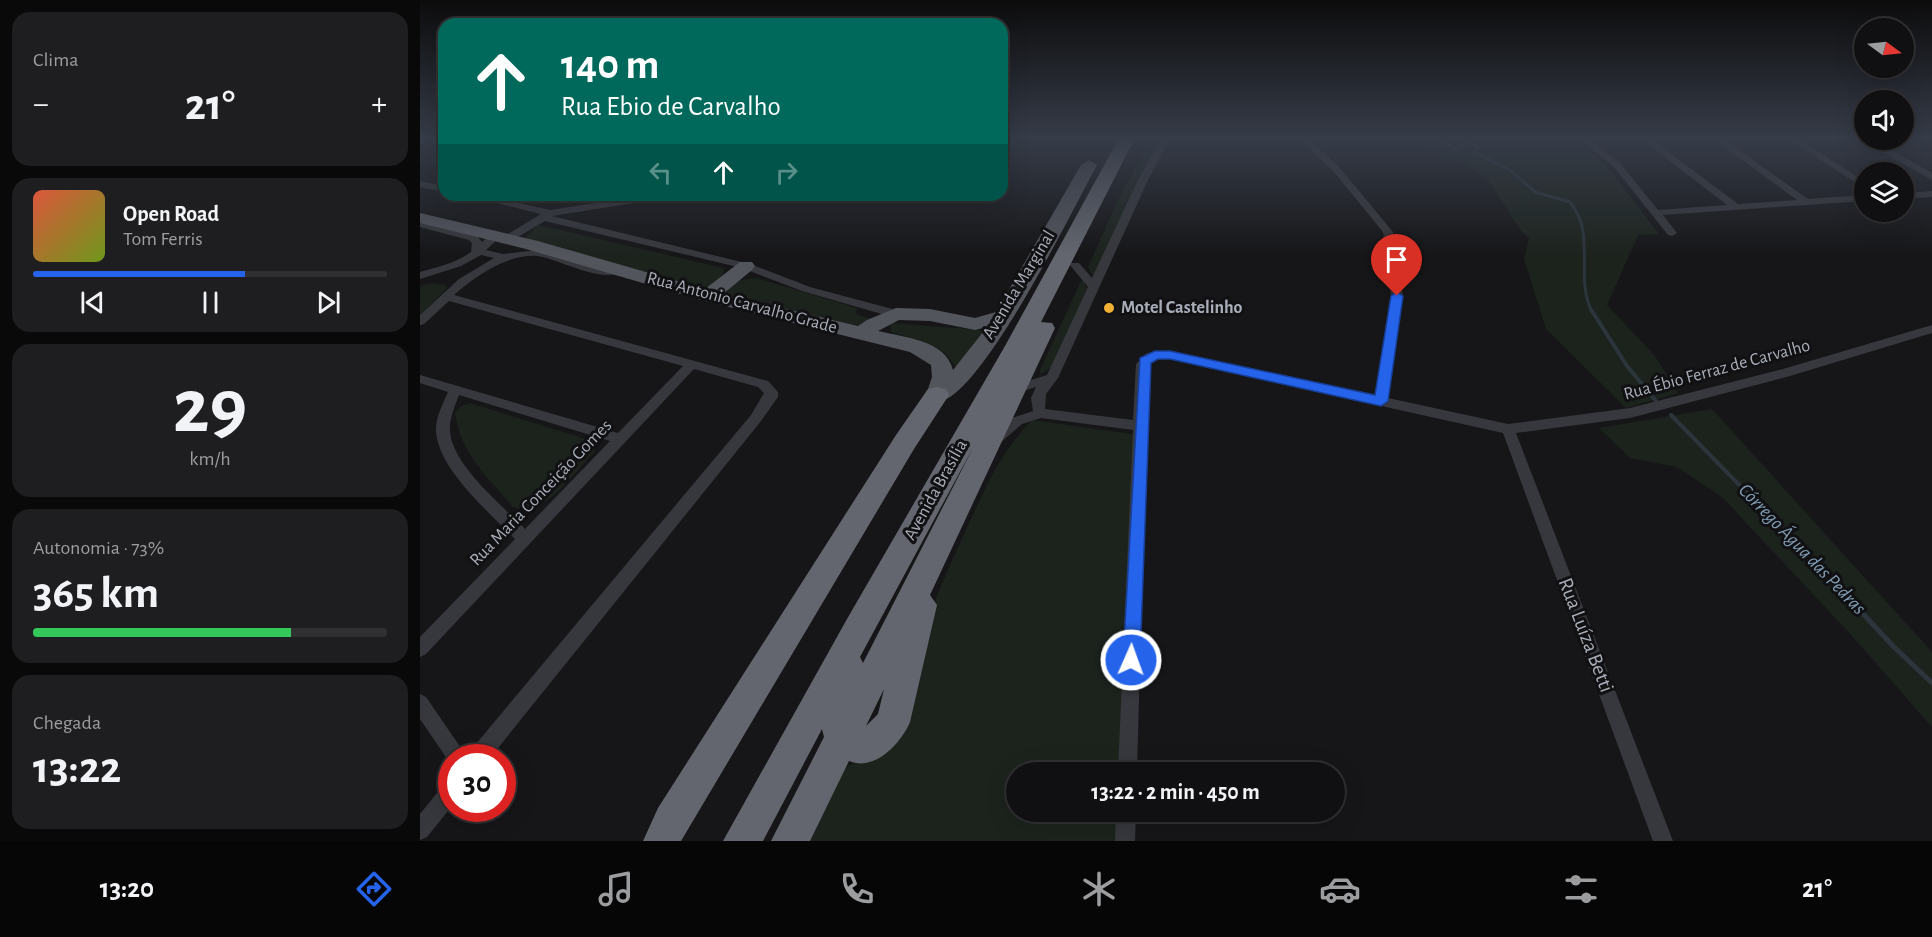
<!DOCTYPE html>
<html lang="pt">
<meta charset="utf-8">
<style>
body{margin:0;font-family:"Alegreya Sans",sans-serif;background:#1e1e20;color:#f1f3f6;height:100vh;display:flex;flex-direction:column;font-size:22px;white-space:nowrap}
*{box-sizing:border-box;margin:0}
p{font-size:20px;color:#9c9d9f}
.icon{flex:none;width:33px;height:33px;fill:none;stroke:currentColor;stroke-width:2;stroke-linecap:round;stroke-linejoin:round}
.map{position:relative;flex:1;overflow:hidden}
.panel{display:flex;flex-direction:column;gap:12px;padding:12px;background:#09090a;width:420px}
.panel>*{flex:none}
.guide{position:absolute;left:18px;top:18px;width:570px;height:183px;border-radius:18px;box-shadow:0 6px 24px #0002,0 0 0 2px #303032;background:#00695c;color:#fff;overflow:hidden}
.needle{width:39px;rotate:105deg}
.fabs{position:absolute;left:1434px;top:18px;display:grid;gap:12px}
.fabs a{display:grid;place-items:center;width:60px;height:60px;border-radius:50%;background:#101012;box-shadow:0 6px 24px #0002,0 0 0 2px #303032;font-size:30px}
.speed{position:absolute;left:18px;top:744px;display:flex;gap:12px;font-size:30px;font-weight:700;text-align:center}
.speed>*{display:grid;place-content:center;width:78px;height:78px;border-radius:50%;background:#101012;box-shadow:0 6px 24px #0002,0 0 0 2px #303032;line-height:1}
.speed .limit{border:9px solid #d22;background:#fff;color:#111}
.pin{position:absolute;display:grid;place-items:center;width:51px;height:51px;color:#fff;margin:-62px -26px;border-radius:50% 50% 50% 0;rotate:-45deg;box-shadow:0 0 6px #0007}
.pin .icon{rotate:45deg}
.me{position:absolute;width:66px;margin:-33px;rotate:2deg;stroke-linejoin:round;filter:drop-shadow(0 0 4px #0008)}
.turn{display:flex;align-items:center;gap:21px;height:126px;padding:0 24px;font-size:27px}
.turn .icon{width:78px;height:78px;stroke-width:2.5}
.turn b{display:block;font-size:42px;line-height:51px}
.lanes{display:flex;align-items:center;height:57px;padding:0 24px;background:#0003;justify-content:center;gap:30px;direction:ltr}
.lanes .off{opacity:.35}
.big{font-size:45px;font-weight:700;line-height:1.1}
.panel .tile{flex:1;display:flex;flex-direction:column;justify-content:center;gap:9px;min-width:0;padding:0 21px;border-radius:18px;background:#1e1e20}
.panel .dial{align-items:center;gap:0}
.dial b{font-size:78px;line-height:1}
.song{display:flex;align-items:center;gap:18px}
.cover{width:72px;height:72px;border-radius:9px;background:linear-gradient(135deg,hsl(10 70% 55%),hsl(80 70% 35%))}
.played{height:6px;border-radius:3px;background:linear-gradient(90deg,#2563eb 60%,#303032 60%)}
.keys{display:flex;justify-content:space-around;direction:ltr}
.heat{display:flex;justify-content:space-between;align-items:center;font-size:33px;direction:ltr}
.charge{height:9px;border-radius:4px;background:linear-gradient(90deg,#34c759 73%,#303032 0)}
.trip{position:absolute;left:586px;top:762px;width:339px;height:60px;border-radius:30px;background:#101012;box-shadow:0 6px 24px #0002,0 0 0 2px #303032;font-weight:700;line-height:60px;text-align:center}
.tab-bar{display:flex;height:96px;justify-content:space-around;align-items:center;background:#060607;color:#9c9d9f}
.tab-bar .icon{width:42px;height:42px}
.tab-bar .active{color:#2563eb}
.tab-bar b{font-size:27px;color:#f1f3f6}
main{display:flex;flex:1;min-height:0}
.map>svg:first-child{display:block}
.green{fill:#1c231d}
.lines{fill:none;stroke-linecap:round;stroke-linejoin:round}
.stream-far2{stroke:#2c353c;stroke-width:3}
.stream-far1{stroke:#2c353c;stroke-width:4}
.stream{stroke:#2c353c;stroke-width:5}
.street{fill:#37383d;fill-rule:evenodd}
.primary{fill:#53555c;fill-rule:evenodd}
.highway{fill:#63666e;fill-rule:evenodd}
.route{fill:#2563eb;stroke:#184099;stroke-width:1.5}
.poi-dot{fill:#f2b134;stroke:#111113;stroke-width:2}
.labels{text-anchor:middle;dominant-baseline:central;stroke-width:6;stroke-linejoin:round;paint-order:stroke}
.street-label{font-size:18px;fill:#a8adb8;stroke:#111113}
.poi-label{font-size:18px;font-weight:bold;fill:#a8adb8;stroke:#111113;text-anchor:start}
.water-label{font-size:20px;font-style:italic;fill:#7f9bb3;stroke:#111113}
.near-street-label{font-size:21px;fill:#a8adb8;stroke:#111113}
</style>
<main>
<section class="panel">
<div class="tile"><p>Clima</p>
<div class="heat"><a>−</a><b class="big">21°</b><a>+</a></div>
</div>
<div class="tile">
<div class="song"><i class="cover"></i><div><b>Open Road</b><p>Tom Ferris</p></div></div>
<div class="played"></div>
<div class="keys"><svg class="icon" aria-label="previous" viewBox="0 0 24 24"><path d="M18 5L8 12l10 7zM5 5v14"/></svg><svg class="icon" aria-label="pause" viewBox="0 0 24 24"><path d="M8 5v14M16 5v14"/></svg><svg class="icon" aria-label="next" viewBox="0 0 24 24"><path d="M6 5l10 7-10 7zM19 5v14"/></svg></div>
</div>
<div class="tile dial"><b>29</b><p>km/h</p></div>
<div class="tile"><p>Autonomia · 73%</p><b class="big">365 km</b><div class="charge"></div></div>
<div class="tile"><p>Chegada</p><b class="big">13:22</b></div>
</section>
<div class="map">
<svg width="1512" height="841" viewBox="0 0 1512 841">
<rect width="100%" height="100%" fill="#161618"/>
<!-- green -->
<path class="green" d="M 732,138 L 742,138 L 673,276 L 668,267 L 699,198 Z
M 978,138 L 1152,138 L 1186,165 L 1239,234 L 1218,235 L 1187,305 L 1235,356 L 1258,393 L 1206,408 L 1126,329 L 1104,259 L 1109,238 L 1101,231 L 1067,178 L 1042,164 Z
M 118,225 L 304,268 C 304,278 294,283 287,289 L 207,271 L 147,249 L 105,238 Z
M 336,278 L 437,308 L 436,314 L 451,319 L 440,326 L 310,297 L 304,290 L 314,281 Z
M 661,281 L 664,282 L 667,289 L 632,367 L 620,375 L 620,370 Z
M 13,283 L 25,285 L 28,287 L 0,315 L 0,286 Z
M 473,323 L 560,330 L 567,333 L 537,370 C 525,343 496,340 471,332 L 470,325 Z
M 50,403 L 169,440 L 175,445 L 174,452 C 154,473 125,518 93,507 C 66,475 42,456 35,413 L 41,406 Z
M 1292,409 L 1512,652 L 1512,727 L 1433,637 L 1303,498 L 1257,467 L 1210,458 L 1179,428 Z
M 612,420 L 718,435 L 704,772 L 597,772 L 597,812 L 703,812 L 702,841 L 385,841 L 422,769 L 457,752 C 484,679 511,605 544,534 C 564,491 578,455 612,420 Z"/>
<g class="lines">
<!-- stream-far2 -->
<path class="stream-far2" d="M 1017,138 L 1037,150 L 1044,144 L 1056,145 L 1058,148 L 1054,152 L 1090,170 L 1115,192 L 1150,202 C 1177,235 1154,276 1172,312"/>
<!-- stream-far1 -->
<path class="stream-far1" d="M 1172,311 L 1207,366 L 1236,401
M 1251,415 L 1374,541"/>
<!-- stream -->
<path class="stream" d="M 1373,539 L 1474,647 L 1512,683"/>
<!-- street -->
<path class="street" d="M 591,138 L 613,138 L 582,145 L 582,139 Z
M 742,138 L 750,138 L 728,180 L 638,378 L 626,394 L 625,409 L 713,420 L 716,364 L 727,353 L 750,351 L 955,395 L 971,296 L 963,232 L 914,172 L 884,144 L 868,138 L 890,140 L 920,168 L 973,232 L 983,296 L 968,398 L 1088,424 L 1210,408 L 1363,369 L 1512,325 L 1512,333 L 1370,376 L 1210,418 L 1096,433 L 1253,841 L 1233,841 L 1083,433 L 750,359 L 734,360 L 728,365 L 717,772 L 698,772 L 713,430 L 621,418 L 602,424 L 580,443 L 575,444 L 568,439 L 592,418 L 613,411 L 611,398 L 616,387 L 597,393 L 591,389 L 592,386 L 627,375 L 668,287 L 650,265 L 651,263 L 659,263 L 672,278 L 718,180 Z
M 1159,138 L 1168,138 L 1200,163 L 1238,210 L 1307,205 L 1220,138 L 1230,138 L 1318,204 L 1377,200 L 1292,138 L 1302,138 L 1388,199 L 1444,195 L 1444,201 L 1243,215 L 1257,233 L 1252,236 L 1248,235 L 1194,167 Z
M 1367,138 L 1377,138 L 1444,181 L 1444,188 Z
M 1444,139 L 1454,140 L 1512,173 L 1512,180 L 1445,142 Z
M 0,181 L 24,186 L 24,192 L 0,187 Z
M 1512,191 L 1512,197 L 1484,199 L 1484,193 Z
M 46,195 L 64,195 L 130,210 L 227,195 L 251,195 L 246,198 L 132,216 L 330,264 L 390,287 L 480,311 L 482,314 L 476,318 L 472,317 L 382,291 L 322,268 L 125,221 L 91,241 L 83,241 L 83,237 L 121,214 Z
M 0,221 L 57,236 L 62,242 L 71,234 L 79,234 L 79,238 L 66,250 L 83,254 L 117,250 L 175,267 L 196,268 L 202,271 C 184,285 137,258 117,256 C 87,254 55,276 34,295 L 348,381 L 358,392 L 358,397 L 341,421 L 70,758 L 48,758 L 50,751 L 331,415 L 344,393 L 338,387 L 274,369 L 6,654 L 0,657 L 0,637 L 95,539 C 70,513 19,470 16,432 C 15,418 23,404 28,392 L 0,383 L 0,375 L 198,433 L 263,366 L 29,301 L 4,324 L 0,325 L 0,315 L 39,279 L 74,258 L 61,255 L 41,266 L 0,279 L 0,272 C 18,267 36,263 51,252 L 52,243 L 49,240 L 0,227 ZM 39,395 L 190,441 L 105,529 C 82,505 32,465 30,431 C 29,419 35,406 39,395 Z
M 0,694 L 6,697 L 43,751 L 45,758 L 32,758 L 32,766 L 0,719 Z
M 32,780 L 32,806 L 7,837 L 0,840 L 0,814 L 25,783 Z
M 696,812 L 716,812 L 715,841 L 695,841 Z"/>
<!-- primary -->
<path class="primary" d="M 669,160 L 677,165 C 651,213 568,383 523,401 C 518,403 514,402 509,400 L 506,395 L 512,377 L 511,365 L 490,352 L 281,300 L 106,249 L 0,223 L 0,213 L 118,241 L 285,289 L 320,262 L 332,262 L 335,266 L 332,270 L 303,294 L 438,326 L 447,320 L 476,308 L 510,309 L 555,318 L 576,312 L 661,165 ZM 479,320 L 510,321 L 555,330 L 567,327 L 533,370 C 526,340 483,337 458,331 Z"/>
<!-- highway -->
<path class="highway" d="M 699,138 L 715,138 L 621,322 L 632,323 L 635,328 L 510,595 L 517,605 L 490,722 C 481,743 455,772 429,761 L 390,841 L 351,841 L 404,737 L 402,729 L 343,841 L 303,841 L 427,619 L 585,346 ZM 554,446 L 443,663 L 440,657 ZM 464,689 L 458,714 L 446,726 Z
M 517,387 L 526,389 L 529,395 L 494,449 L 261,841 L 223,841 L 238,808 L 476,435 L 508,389 Z"/>
</g>
<!-- sky -->
<linearGradient id="sky" x2="0" y2="1"><stop stop-color="#0c0c0d"/><stop offset="0.54" stop-color="#363c48"/><stop offset="1" stop-color="#363c48" stop-opacity="0"/></linearGradient>
<rect width="1512" height="256" fill="url(#sky)"/>
<!-- route -->
<path class="route" d="M 977,292 L 983,296 L 968,401 L 961,406 L 750,359 L 738,359 L 731,363 L 720,660 L 718,666 L 711,668 L 705,666 L 703,660 L 720,358 L 735,351 L 750,351 L 955,395 L 971,296 Z"/>
<!-- markers -->
<circle class="poi-dot" cx="689" cy="308" r="6"/>
<g class="labels">
<!-- street labels -->
<g class="street-label">
<text transform="translate(599 285) rotate(-59)">Avenida Marginal</text>
<text transform="translate(322 303) rotate(15)">Rua Antonio Carvalho Grade</text>
<text transform="translate(1297 370) rotate(-15)">Rua Ébio Ferraz de Carvalho</text>
<text transform="translate(516 490) rotate(-61)">Avenida Brasília</text>
<text transform="translate(121 493) rotate(-46)">Rua Maria Conceição Gomes</text>
</g>
<!-- poi labels -->
<g class="poi-label">
<text x="701" y="308">Motel Castelinho</text>
</g>
<!-- water labels -->
<g class="water-label">
<text transform="translate(1382 549) rotate(46)">Córrego Água das Pedras</text>
</g>
<!-- near-street labels -->
<g class="near-street-label">
<text transform="translate(1166 635) rotate(69)">Rua Luíza Betti</text>
</g>
</g>
</svg>
<div class="fabs">
<a><svg class="needle" viewBox="-14 -14 28 28"><path d="M0-13l5 13h-10z" fill="#e53935"/><path d="M0 13l5-13h-10z" fill="#9c9d9f"/></svg></a>
<a><svg class="icon" aria-label="sound" viewBox="0 0 24 24"><path d="M4 9h4l5-4v14l-5-4H4zM17 9q2 3 0 6"/></svg></a>
<a><svg class="icon" aria-label="layers" viewBox="0 0 24 24"><path d="M12 4l9 5-9 5-9-5zM3 14l9 5 9-5"/></svg></a>
</div>
<div class="speed"><div class="limit">30</div></div>
<div class="pin" style="left:977px;top:296px;background:#d93025"><svg class="icon" aria-label="arrive" viewBox="0 0 24 24"><path d="M6 21V4h12l-3 4 3 4H6"/></svg></div>
<svg class="me" style="left:711px;top:660px" viewBox="-20 -20 40 40"><circle r="17" fill="#2563eb" stroke="#fff" stroke-width="3"/><path d="M0-11L8 9 0 5-8 9z" fill="#fff"/></svg>
<div class="trip">13:22 · 2 min · 450 m</div>
<div class="guide">
<div class="turn"><svg class="icon" aria-label="ahead" viewBox="0 0 24 24"><path d="M12 20V5M6 11l6-6 6 6"/></svg><div><b>140 m</b>Rua Ebio de Carvalho</div></div>
<div class="lanes"><svg class="icon off" aria-label="left" viewBox="0 0 24 24"><path d="M17 20v-9H6M10 6l-5 5 5 5"/></svg><svg class="icon" aria-label="ahead" viewBox="0 0 24 24"><path d="M12 20V5M6 11l6-6 6 6"/></svg><svg class="icon off" aria-label="right" viewBox="0 0 24 24"><path d="M7 20v-9h11M14 6l5 5-5 5"/></svg></div>
</div>
</div>
</main>
<nav class="tab-bar">
<b>13:20</b>
<svg class="icon active" aria-label="directions" viewBox="0 0 24 24"><path d="M12 3l9 9-9 9-9-9zM9 14v-3h6M13 9l2 2-2 2"/></svg>
<svg class="icon" aria-label="music" viewBox="0 0 24 24"><path d="M9 18V5l10-2v13"/><circle cx="6" cy="18" r="3"/><circle cx="16" cy="16" r="3"/></svg>
<svg class="icon" aria-label="phone" viewBox="0 0 24 24"><path d="M5 4h4l2 5-3 2q2 4 5 5l2-3 5 2v4C11 20 4 13 5 4z"/></svg>
<svg class="icon" aria-label="climate" viewBox="0 0 24 24"><path d="M12 3v18M4 7l16 10M4 17L20 7"/></svg>
<svg class="icon" aria-label="car" viewBox="0 0 24 24"><path d="M5 17H2v-5l4-1 3-4h7l3 4 3 1v5h-3M9 17h6M6 11h13"/><circle cx="7" cy="17" r="2"/><circle cx="17" cy="17" r="2"/></svg>
<svg class="icon" aria-label="filters" viewBox="0 0 24 24"><path d="M4 7h16M4 17h16"/><circle cx="9" cy="7" r="2"/><circle cx="15" cy="17" r="2"/></svg>
<b>21°</b>
</nav>
